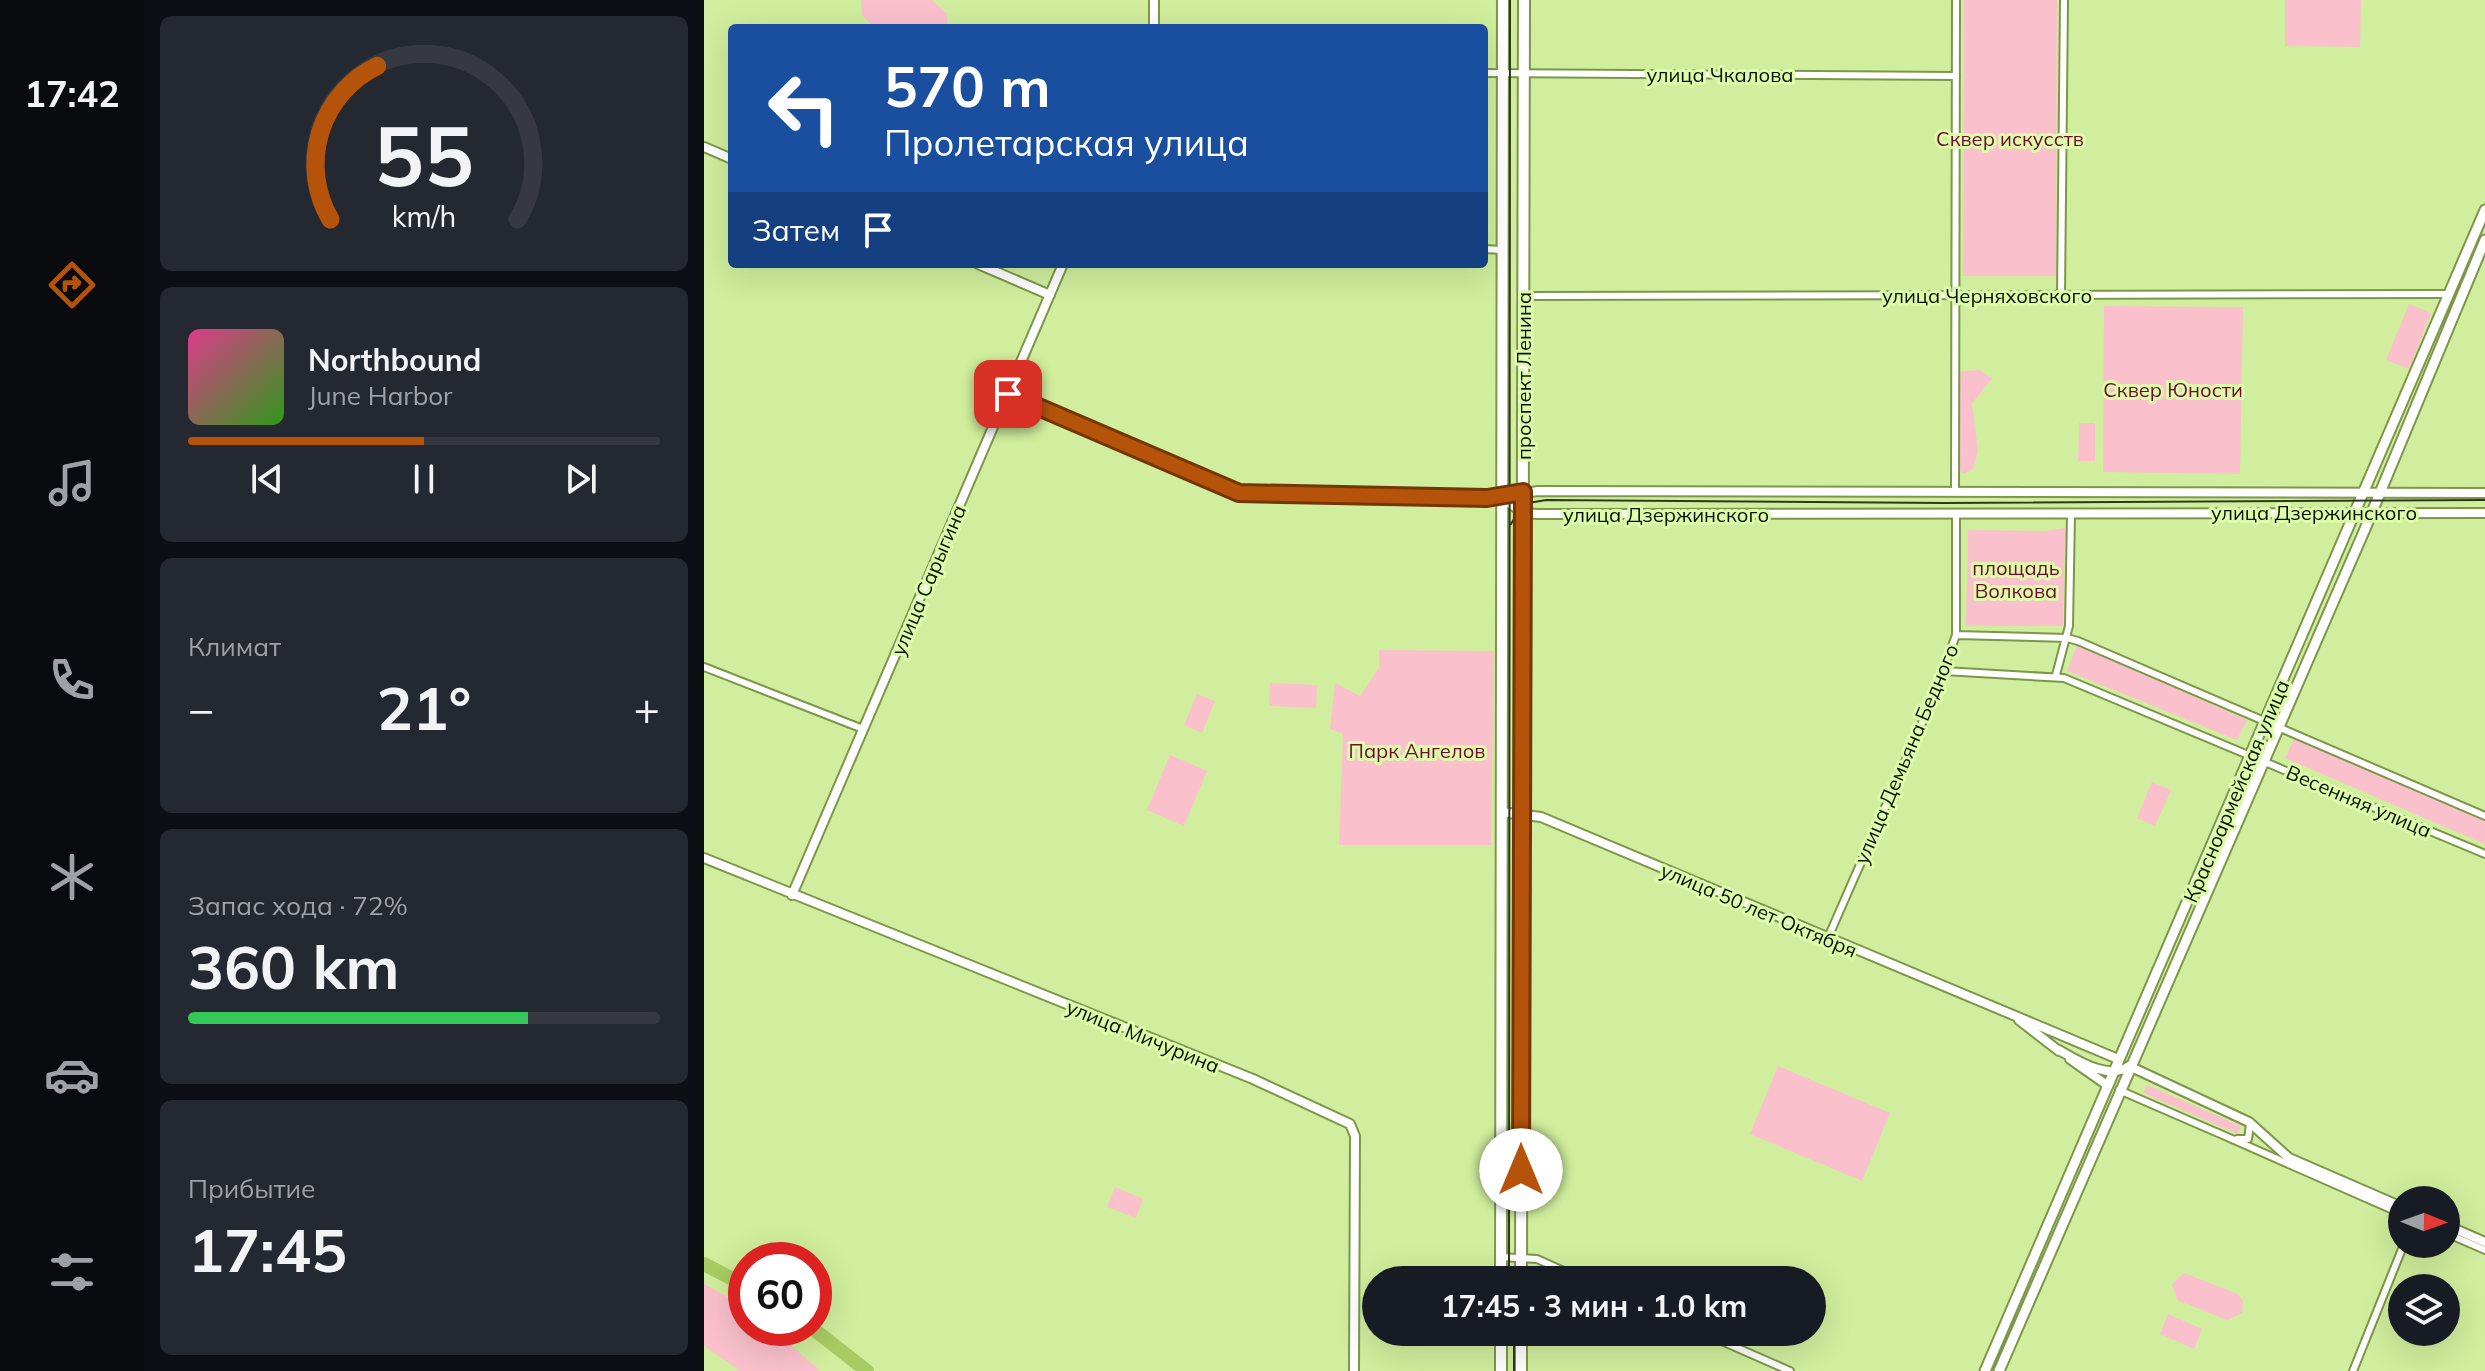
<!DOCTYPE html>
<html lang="ru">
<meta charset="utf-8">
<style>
body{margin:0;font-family:Mulish,sans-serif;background:#242831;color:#f1f3f6;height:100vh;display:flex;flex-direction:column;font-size:30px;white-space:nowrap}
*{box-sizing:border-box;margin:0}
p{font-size:26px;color:#9ea1a6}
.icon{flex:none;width:44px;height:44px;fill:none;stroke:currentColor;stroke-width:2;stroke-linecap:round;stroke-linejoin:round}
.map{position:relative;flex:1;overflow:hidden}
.side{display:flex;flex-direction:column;gap:16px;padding:16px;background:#0d0f14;width:560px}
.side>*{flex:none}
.guide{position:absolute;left:24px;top:24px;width:760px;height:244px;border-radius:8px;box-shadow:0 8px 32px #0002;background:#1a4fa0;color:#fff;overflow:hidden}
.needle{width:52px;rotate:91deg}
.tools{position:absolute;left:1684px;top:1186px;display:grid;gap:16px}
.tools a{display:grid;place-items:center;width:72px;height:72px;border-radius:50%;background:#171b24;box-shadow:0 8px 32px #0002;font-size:40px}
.speed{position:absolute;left:24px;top:1242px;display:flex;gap:16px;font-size:40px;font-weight:700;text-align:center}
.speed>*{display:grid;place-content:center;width:104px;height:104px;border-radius:50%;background:#171b24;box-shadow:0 8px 32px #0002;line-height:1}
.speed .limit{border:12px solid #d22;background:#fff;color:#111}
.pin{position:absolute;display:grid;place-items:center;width:68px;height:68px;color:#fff;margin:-34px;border-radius:16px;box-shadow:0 4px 12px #0006}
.me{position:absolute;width:88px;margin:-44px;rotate:0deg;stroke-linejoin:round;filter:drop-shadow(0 0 6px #0008)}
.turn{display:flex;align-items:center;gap:28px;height:168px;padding:0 24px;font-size:36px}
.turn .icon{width:104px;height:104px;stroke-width:2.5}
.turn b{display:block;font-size:56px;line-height:68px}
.then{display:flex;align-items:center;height:76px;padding:0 24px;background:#0003;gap:16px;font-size:30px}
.big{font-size:60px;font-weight:700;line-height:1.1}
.side .tile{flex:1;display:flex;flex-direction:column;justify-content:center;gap:12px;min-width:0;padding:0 28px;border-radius:12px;background:#242831}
.side .dial{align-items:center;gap:0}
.dial svg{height:208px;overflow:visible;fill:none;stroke:#363941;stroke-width:7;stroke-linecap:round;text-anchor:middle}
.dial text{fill:#f1f3f6;stroke:none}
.song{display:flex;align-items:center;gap:24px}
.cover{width:96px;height:96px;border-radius:12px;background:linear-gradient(135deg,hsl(330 70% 55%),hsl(110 70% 35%))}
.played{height:8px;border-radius:4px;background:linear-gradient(90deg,#b45309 50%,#363941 50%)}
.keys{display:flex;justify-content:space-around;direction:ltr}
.heat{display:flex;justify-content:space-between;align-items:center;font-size:44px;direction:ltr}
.charge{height:12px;border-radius:6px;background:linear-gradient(90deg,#34c759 72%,#363941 0)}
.trip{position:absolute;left:658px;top:1266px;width:464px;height:80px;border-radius:40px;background:#171b24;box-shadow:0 8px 32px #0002;font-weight:700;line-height:80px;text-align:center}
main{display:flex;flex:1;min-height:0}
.menu{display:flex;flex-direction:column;width:144px;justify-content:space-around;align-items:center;background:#090b0e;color:#9ea1a6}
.menu .icon{width:56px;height:56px}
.menu .current{color:#b45309}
.menu b{font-size:36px;color:#f1f3f6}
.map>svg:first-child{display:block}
.green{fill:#fac1cc}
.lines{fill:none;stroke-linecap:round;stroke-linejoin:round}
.river{stroke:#a9cc62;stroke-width:14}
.minor-casing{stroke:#7c9749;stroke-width:10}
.tertiary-casing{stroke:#7c9749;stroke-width:12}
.secondary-casing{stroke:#7c9749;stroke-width:13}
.primary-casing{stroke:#7c9749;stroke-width:14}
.minor{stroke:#fff;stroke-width:6}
.tertiary{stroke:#fff;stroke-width:8}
.secondary{stroke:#fff;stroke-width:9}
.primary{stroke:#fff;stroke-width:10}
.tram{stroke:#2c381b;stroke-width:2}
.route-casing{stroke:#753606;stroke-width:20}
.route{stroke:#b45309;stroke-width:14}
.labels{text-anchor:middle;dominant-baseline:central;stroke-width:6;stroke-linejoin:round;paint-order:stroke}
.street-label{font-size:20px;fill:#091200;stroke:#ddfcaa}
.park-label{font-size:20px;fill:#720a34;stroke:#ddfcaa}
</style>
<main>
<nav class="menu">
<b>17:42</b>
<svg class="icon current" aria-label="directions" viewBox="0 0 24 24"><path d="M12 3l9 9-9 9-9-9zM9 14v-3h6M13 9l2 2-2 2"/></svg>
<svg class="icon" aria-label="music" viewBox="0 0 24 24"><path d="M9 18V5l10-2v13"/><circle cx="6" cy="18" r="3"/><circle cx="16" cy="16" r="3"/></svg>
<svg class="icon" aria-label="phone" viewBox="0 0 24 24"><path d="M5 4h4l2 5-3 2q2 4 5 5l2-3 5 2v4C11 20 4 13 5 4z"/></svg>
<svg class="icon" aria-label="climate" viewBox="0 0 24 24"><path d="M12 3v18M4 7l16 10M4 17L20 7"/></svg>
<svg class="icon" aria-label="car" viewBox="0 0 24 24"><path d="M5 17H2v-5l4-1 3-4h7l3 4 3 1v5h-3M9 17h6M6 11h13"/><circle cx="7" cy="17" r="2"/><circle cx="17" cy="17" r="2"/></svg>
<svg class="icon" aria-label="filters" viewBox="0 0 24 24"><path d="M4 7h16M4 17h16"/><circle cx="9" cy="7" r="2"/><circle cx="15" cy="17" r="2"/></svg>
</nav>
<section class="side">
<div class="tile dial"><svg viewBox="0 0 100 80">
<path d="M14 69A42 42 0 1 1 86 69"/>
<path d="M14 69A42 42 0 0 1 32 10" stroke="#b45309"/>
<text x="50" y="56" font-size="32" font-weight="700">55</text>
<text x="50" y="72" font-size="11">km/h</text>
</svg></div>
<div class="tile">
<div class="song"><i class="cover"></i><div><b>Northbound</b><p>June Harbor</p></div></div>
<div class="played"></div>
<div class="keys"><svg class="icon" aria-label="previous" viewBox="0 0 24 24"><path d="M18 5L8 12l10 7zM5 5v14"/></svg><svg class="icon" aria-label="pause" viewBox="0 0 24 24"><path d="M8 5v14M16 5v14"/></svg><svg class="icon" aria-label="next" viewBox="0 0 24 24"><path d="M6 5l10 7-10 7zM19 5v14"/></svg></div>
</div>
<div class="tile"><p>Климат</p>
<div class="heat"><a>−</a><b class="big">21°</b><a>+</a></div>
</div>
<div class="tile"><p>Запас хода · 72%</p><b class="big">360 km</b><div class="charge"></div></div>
<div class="tile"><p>Прибытие</p><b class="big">17:45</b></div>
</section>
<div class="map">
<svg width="1781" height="1371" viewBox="0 0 1781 1371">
<rect width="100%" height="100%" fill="#d0ee9d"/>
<!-- green -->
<path class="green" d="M 157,0 L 228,0 L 243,14 L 243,28 L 171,28 L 158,15 Z
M 1260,0 L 1353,0 L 1352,276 L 1259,276 Z
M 1581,0 L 1657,0 L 1656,47 L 1581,46 Z
M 1705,304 L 1727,313 L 1705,369 L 1682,360 Z
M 1400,306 L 1539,307 L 1536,474 L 1399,472 Z
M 1276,370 L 1288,379 L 1268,403 L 1274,451 L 1269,469 L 1260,474 L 1254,469 L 1254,376 L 1257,371 Z
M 1375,423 L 1391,423 L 1391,461 L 1374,461 Z
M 1361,528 L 1359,626 L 1262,626 L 1264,530 L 1341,531 Z
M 1373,645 L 1543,720 L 1533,740 L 1363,671 Z
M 675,650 L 790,651 L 787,845 L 635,845 L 639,734 L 626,729 L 631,683 L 656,696 L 675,668 Z
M 566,683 L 613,685 L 612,708 L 565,706 Z
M 493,694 L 511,701 L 498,733 L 480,725 Z
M 1590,739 L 1781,820 L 1781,844 L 1581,758 Z
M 466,755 L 503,771 L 480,826 L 443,810 Z
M 1448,782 L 1467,790 L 1451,826 L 1433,818 Z
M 1074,1066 L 1186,1113 L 1158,1181 L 1046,1134 Z
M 1443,1085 L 1537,1126 L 1534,1134 L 1439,1093 Z
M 411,1187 L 439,1199 L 432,1218 L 403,1207 Z
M 1480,1273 L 1534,1294 L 1539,1301 L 1538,1313 L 1523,1320 L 1473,1300 L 1468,1284 Z
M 0,1284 L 42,1307 L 42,1328 L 68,1328 L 116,1371 L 36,1371 L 0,1346 Z
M 1464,1314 L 1498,1329 L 1490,1349 L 1456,1334 Z"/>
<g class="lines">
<!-- river -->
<path class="river" d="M 0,1264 L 42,1286
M 108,1328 L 163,1371"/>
<defs>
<path id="minor" d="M 780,73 L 1252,76
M 780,249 L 798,250
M 1357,295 L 1360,0
M 819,296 L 1746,294
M 1251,491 L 1252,0
M 1252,635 L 1363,638 L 1374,641 L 1781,816
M 0,667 L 159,729
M 1240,671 L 1360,678 L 1781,854
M 1352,675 L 1365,626 L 1367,514
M 1123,940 L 1232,691 L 1252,635 L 1252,514
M 1415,1090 L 1514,1133
M 1512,1132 L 1698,1214
M 1533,1139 L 1544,1139 L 1546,1124
M 1742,1233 L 1781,1250
M 797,1257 L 833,1259 L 880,1280
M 997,1332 L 1086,1371
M 1649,1371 L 1700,1244"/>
<path id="tertiary" d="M 450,28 L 450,0
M 0,147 L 28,159
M 274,264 L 346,295
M 304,394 L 535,493 L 783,498 L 834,491 L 1781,493
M 797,497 L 819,513 L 834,514 L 1781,513
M 797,812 L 837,817 L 1414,1059
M 0,858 L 549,1079 L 646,1124 L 651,1136 L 650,1371
M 88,895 L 359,264
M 1315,1020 L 1355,1051
M 1353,1049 C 1373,1060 1404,1081 1425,1066 L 1545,1122 L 1585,1158 L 1698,1207
M 1366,1059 L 1403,1085
M 1742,1225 L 1781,1242"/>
<path id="secondary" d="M 1281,1371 L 1781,210
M 1295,1371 L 1661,529 L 1781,240"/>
<path id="primary" d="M 797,1280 L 799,0
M 817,1280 L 820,0
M 797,1371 L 797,1332
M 817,1371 L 817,1332"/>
</defs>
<!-- minor casing -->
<use href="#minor" class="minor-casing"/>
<!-- tertiary casing -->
<use href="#tertiary" class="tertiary-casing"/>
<!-- secondary casing -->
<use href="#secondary" class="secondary-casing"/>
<!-- primary casing -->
<use href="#primary" class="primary-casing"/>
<!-- minor -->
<use href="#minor" class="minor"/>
<!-- tertiary -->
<use href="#tertiary" class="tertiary"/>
<!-- secondary -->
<use href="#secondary" class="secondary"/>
<!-- primary -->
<use href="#primary" class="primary"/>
<!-- tram -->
<path class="tram" d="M 807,524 L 819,504 L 842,500 L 1241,503 L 1781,500
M 805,1280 L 806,0
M 810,1371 L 810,1332"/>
</g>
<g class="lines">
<defs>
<path id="route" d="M 304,394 L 535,493 L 783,498 L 819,492 L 817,1170"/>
</defs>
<!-- route casing -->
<use href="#route" class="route-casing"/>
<!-- route -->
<use href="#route" class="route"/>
</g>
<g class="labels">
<!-- street labels -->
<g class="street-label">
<text x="1016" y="74">улица Чкалова</text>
<text x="1283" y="295">улица Черняховского</text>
<text transform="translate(819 376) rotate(-90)">проспект Ленина</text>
<text x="1610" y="512">улица Дзержинского</text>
<text x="962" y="514">улица Дзержинского</text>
<text transform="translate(224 580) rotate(-67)">улица Сарыгина</text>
<text transform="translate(1202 754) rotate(-67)">улица Демьяна Бедного</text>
<text transform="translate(1532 791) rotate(-67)">Красноармейская улица</text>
<text transform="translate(1655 801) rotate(23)">Весенняя улица</text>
<text transform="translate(1055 910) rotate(23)">улица 50 лет Октября</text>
<text transform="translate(439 1036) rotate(22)">улица Мичурина</text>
</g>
<!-- park labels -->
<g class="park-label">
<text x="1306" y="138">Сквер искусств</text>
<text x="1469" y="389">Сквер Юности</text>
<text x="1312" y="567">площадь<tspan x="1312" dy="23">Волкова</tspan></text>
<text x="713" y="750">Парк Ангелов</text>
</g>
</g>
</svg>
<div class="tools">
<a><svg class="needle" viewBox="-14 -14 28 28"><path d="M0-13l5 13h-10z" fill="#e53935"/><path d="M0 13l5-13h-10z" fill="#9ea1a6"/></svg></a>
<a><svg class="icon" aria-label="layers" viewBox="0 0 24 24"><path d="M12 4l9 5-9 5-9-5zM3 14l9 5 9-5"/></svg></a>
</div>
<div class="speed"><div class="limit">60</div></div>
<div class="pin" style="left:304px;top:394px;background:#d93025"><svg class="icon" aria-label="arrive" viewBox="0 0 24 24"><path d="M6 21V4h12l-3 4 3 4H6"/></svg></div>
<svg class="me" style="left:817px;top:1170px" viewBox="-20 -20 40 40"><circle r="19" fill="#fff"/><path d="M0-13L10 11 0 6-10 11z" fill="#b45309"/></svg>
<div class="trip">17:45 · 3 мин · 1.0 km</div>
<div class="guide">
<div class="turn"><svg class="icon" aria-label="left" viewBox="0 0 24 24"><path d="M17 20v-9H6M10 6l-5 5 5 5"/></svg><div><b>570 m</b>Пролетарская улица</div></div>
<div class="then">Затем<svg class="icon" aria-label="arrive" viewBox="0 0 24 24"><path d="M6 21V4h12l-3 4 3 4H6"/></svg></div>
</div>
</div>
</main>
